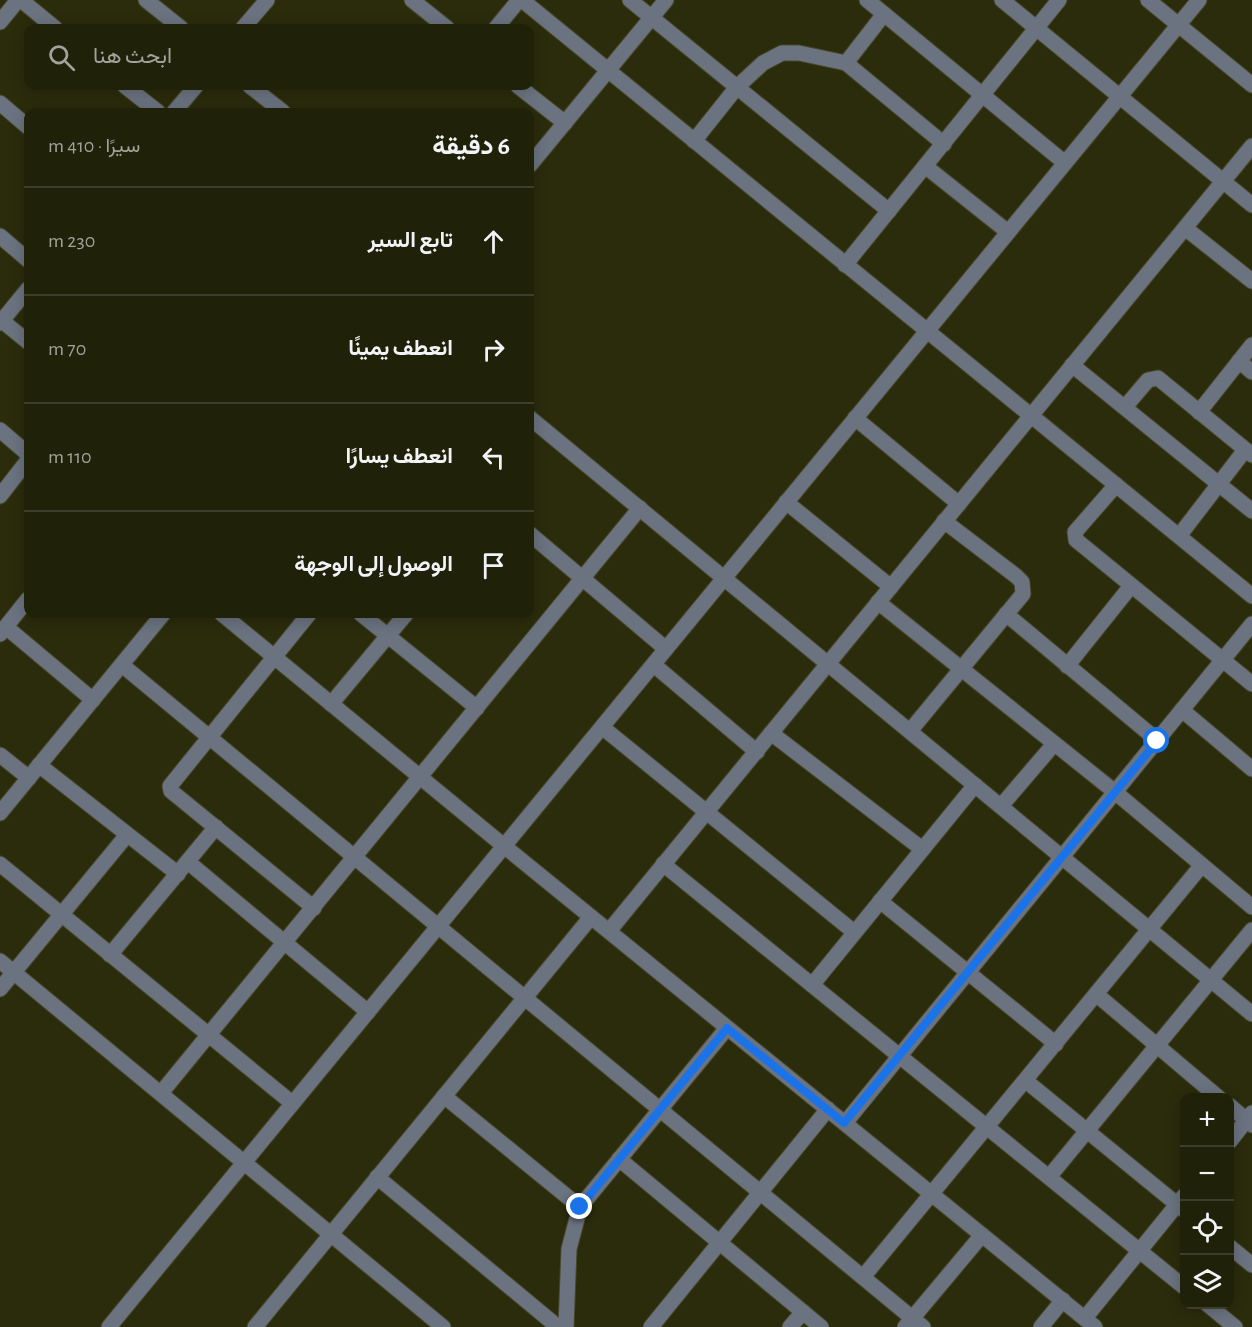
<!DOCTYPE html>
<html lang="ar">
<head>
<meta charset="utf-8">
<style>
	body { margin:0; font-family:"Alegreya Sans",Vazirmatn,sans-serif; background:#2d2e17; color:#f1f3f6; direction:rtl }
	.controls { position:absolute; right:18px; bottom:18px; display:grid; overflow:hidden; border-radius:12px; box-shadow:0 3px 15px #0003 }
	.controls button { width:54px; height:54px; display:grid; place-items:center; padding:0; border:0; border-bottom:2px solid #3d3e2a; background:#202109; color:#f1f3f6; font:30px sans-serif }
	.stop { position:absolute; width:18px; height:18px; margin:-14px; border:4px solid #1a73e8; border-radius:50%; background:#fff }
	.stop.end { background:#1a73e8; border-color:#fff; box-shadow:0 2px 6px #0008 }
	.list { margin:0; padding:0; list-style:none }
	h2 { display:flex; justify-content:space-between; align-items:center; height:78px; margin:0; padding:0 24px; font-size:26px }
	h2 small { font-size:20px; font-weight:400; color:#a2a39c }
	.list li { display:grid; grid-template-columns:39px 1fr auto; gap:18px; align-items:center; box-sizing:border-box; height:108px; padding:0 24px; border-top:2px solid #3d3e2a }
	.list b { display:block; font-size:22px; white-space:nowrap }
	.list em { font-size:20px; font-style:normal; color:#a2a39c }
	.icon { flex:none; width:33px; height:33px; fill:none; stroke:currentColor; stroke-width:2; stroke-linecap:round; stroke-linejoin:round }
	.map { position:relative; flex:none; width:1252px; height:1327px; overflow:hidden; direction:ltr }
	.search { position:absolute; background:#202109; box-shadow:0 3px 15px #0003; left:24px; top:24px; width:510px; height:66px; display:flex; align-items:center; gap:15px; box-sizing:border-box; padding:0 21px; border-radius:12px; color:#a2a39c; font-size:22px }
	.panel { position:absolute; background:#202109; box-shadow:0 3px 15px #0003; left:24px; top:108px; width:510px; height:510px; border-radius:12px; direction:rtl }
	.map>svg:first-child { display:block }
</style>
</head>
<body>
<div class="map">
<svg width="1252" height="1327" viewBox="0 0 1252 1327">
	<rect width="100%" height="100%" fill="#2b2c0c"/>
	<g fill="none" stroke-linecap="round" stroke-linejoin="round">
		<!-- minor casing -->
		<g stroke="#47482a" stroke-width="17">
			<g id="minor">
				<polyline points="21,0 55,28"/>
				<polyline points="146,0 181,28"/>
				<polyline points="412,0 447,28"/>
				<polyline points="522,0 1252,596"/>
				<polyline points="630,0 889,211"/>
				<polyline points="867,0 1065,163"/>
				<polyline points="1002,0 1252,205"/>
				<polyline points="1148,0 1252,85"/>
				<polyline points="0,22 18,0"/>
				<polyline points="243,28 267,0"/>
				<polyline points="496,28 519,0"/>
				<polyline points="846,63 884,14"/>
				<polyline points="125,86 158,112"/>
				<polyline points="250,86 283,112"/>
				<polyline points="518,86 565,123"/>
				<polyline points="0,103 28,127"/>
				<polyline points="174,112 196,86"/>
				<polyline points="694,141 737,87 763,63 782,53 799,53 846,63 944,144"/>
				<polyline points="530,165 666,0"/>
				<polyline points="925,166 1008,232"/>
				<polyline points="1185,228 1252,281"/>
				<polyline points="0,236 28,260"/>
				<polyline points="845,265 1059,0"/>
				<polyline points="0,319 28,342"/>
				<polyline points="0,323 28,289"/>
				<polyline points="1239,361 1252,372"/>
				<polyline points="1072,365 1252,511"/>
				<polyline points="1125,407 1148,380 1158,378 1252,455"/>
				<polyline points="1199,412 1252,345"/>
				<polyline points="530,418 1252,1014"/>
				<polyline points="855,418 959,504"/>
				<polyline points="0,430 28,454"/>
				<polyline points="1116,485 1075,532 1076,540 1252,684"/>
				<polyline points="0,496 28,460"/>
				<polyline points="786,502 891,587"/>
				<polyline points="530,534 666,649"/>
				<polyline points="1179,536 1245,450"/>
				<polyline points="878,602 1115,792 1252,907"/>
				<polyline points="222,614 504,846 1095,1327"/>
				<polyline points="309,614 170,786 171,791 314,908"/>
				<polyline points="361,614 477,708"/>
				<polyline points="1006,614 1157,740"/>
				<polyline points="6,627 93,700"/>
				<polyline points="0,634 28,599"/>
				<polyline points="122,665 923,1327"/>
				<polyline points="654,665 757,752"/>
				<polyline points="1067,666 1131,586"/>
				<polyline points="331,704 406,614"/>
				<polyline points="1182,710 1252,769"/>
				<polyline points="602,727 854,932"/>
				<polyline points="910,731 1023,594 1022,582 1016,576 944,521"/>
				<polyline points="771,733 922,849"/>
				<polyline points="0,755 29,778"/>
				<polyline points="39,765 178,874"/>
				<polyline points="1001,806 1054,744"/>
				<polyline points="0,813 163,614"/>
				<polyline points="188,862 368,1012"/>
				<polyline points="0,864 292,1103"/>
				<polyline points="663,864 1184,1287"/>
				<polyline points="880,901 1056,1044"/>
				<polyline points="609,931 1252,146"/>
				<polyline points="110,955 216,827"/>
				<polyline points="0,961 443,1327"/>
				<polyline points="812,985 975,785"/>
				<polyline points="0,989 127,835"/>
				<polyline points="1096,994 1219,1098"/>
				<polyline points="1026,1081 1184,1210"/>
				<polyline points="161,1093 640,508"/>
				<polyline points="444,1096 580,1207"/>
				<polyline points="1230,1106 1252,1125"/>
				<polyline points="845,1123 1252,624"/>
				<polyline points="1230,1141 1252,1113"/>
				<polyline points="619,1159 821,1327"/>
				<polyline points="377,1177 558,1327"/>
				<polyline points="1049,1177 1252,930"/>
				<polyline points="1230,1247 1252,1265"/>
				<polyline points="863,1277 1202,865"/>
				<polyline points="1207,1304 1235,1327"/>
				<polyline points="1085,1318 1184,1196"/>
				<polyline points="109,1327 1199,0"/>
				<polyline points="255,1327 591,917"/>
				<polyline points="566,1327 569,1249 580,1207 727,1028"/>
				<polyline points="651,1327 828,1109"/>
				<polyline points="790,1327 803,1312"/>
				<polyline points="905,1327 982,1235"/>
				<polyline points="1041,1327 1063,1300"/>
			</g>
		</g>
		<!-- minor -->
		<use href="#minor" stroke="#6b7380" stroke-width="15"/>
	</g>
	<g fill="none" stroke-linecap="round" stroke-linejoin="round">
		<!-- route -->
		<polyline stroke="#1a73e8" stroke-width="8" points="580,1207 727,1028 844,1123 1157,741"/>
	</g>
</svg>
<div class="controls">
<button>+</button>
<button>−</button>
<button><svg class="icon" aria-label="locate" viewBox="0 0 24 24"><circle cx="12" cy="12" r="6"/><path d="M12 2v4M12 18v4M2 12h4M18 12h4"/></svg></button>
<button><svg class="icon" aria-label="layers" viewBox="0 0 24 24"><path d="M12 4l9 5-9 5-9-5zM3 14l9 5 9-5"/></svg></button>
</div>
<div class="stop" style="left:1157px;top:741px"></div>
<div class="stop end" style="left:580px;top:1207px"></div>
<div class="search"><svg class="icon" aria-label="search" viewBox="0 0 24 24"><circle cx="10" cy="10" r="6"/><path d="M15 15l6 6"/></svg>ابحث هنا</div>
<section class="panel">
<h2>6 دقيقة<small>سيرًا · 410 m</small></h2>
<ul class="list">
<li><svg class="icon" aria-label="ahead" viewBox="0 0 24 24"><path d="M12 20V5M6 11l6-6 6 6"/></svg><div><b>تابع السير</b></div><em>230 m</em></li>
<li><svg class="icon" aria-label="right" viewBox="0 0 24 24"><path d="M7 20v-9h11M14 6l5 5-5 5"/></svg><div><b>انعطف يمينًا</b></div><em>70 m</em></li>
<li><svg class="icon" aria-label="left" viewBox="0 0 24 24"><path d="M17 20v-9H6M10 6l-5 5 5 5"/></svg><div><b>انعطف يسارًا</b></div><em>110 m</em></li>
<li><svg class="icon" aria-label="arrive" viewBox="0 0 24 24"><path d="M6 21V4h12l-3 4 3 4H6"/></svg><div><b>الوصول إلى الوجهة</b></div></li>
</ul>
</section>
</div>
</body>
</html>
